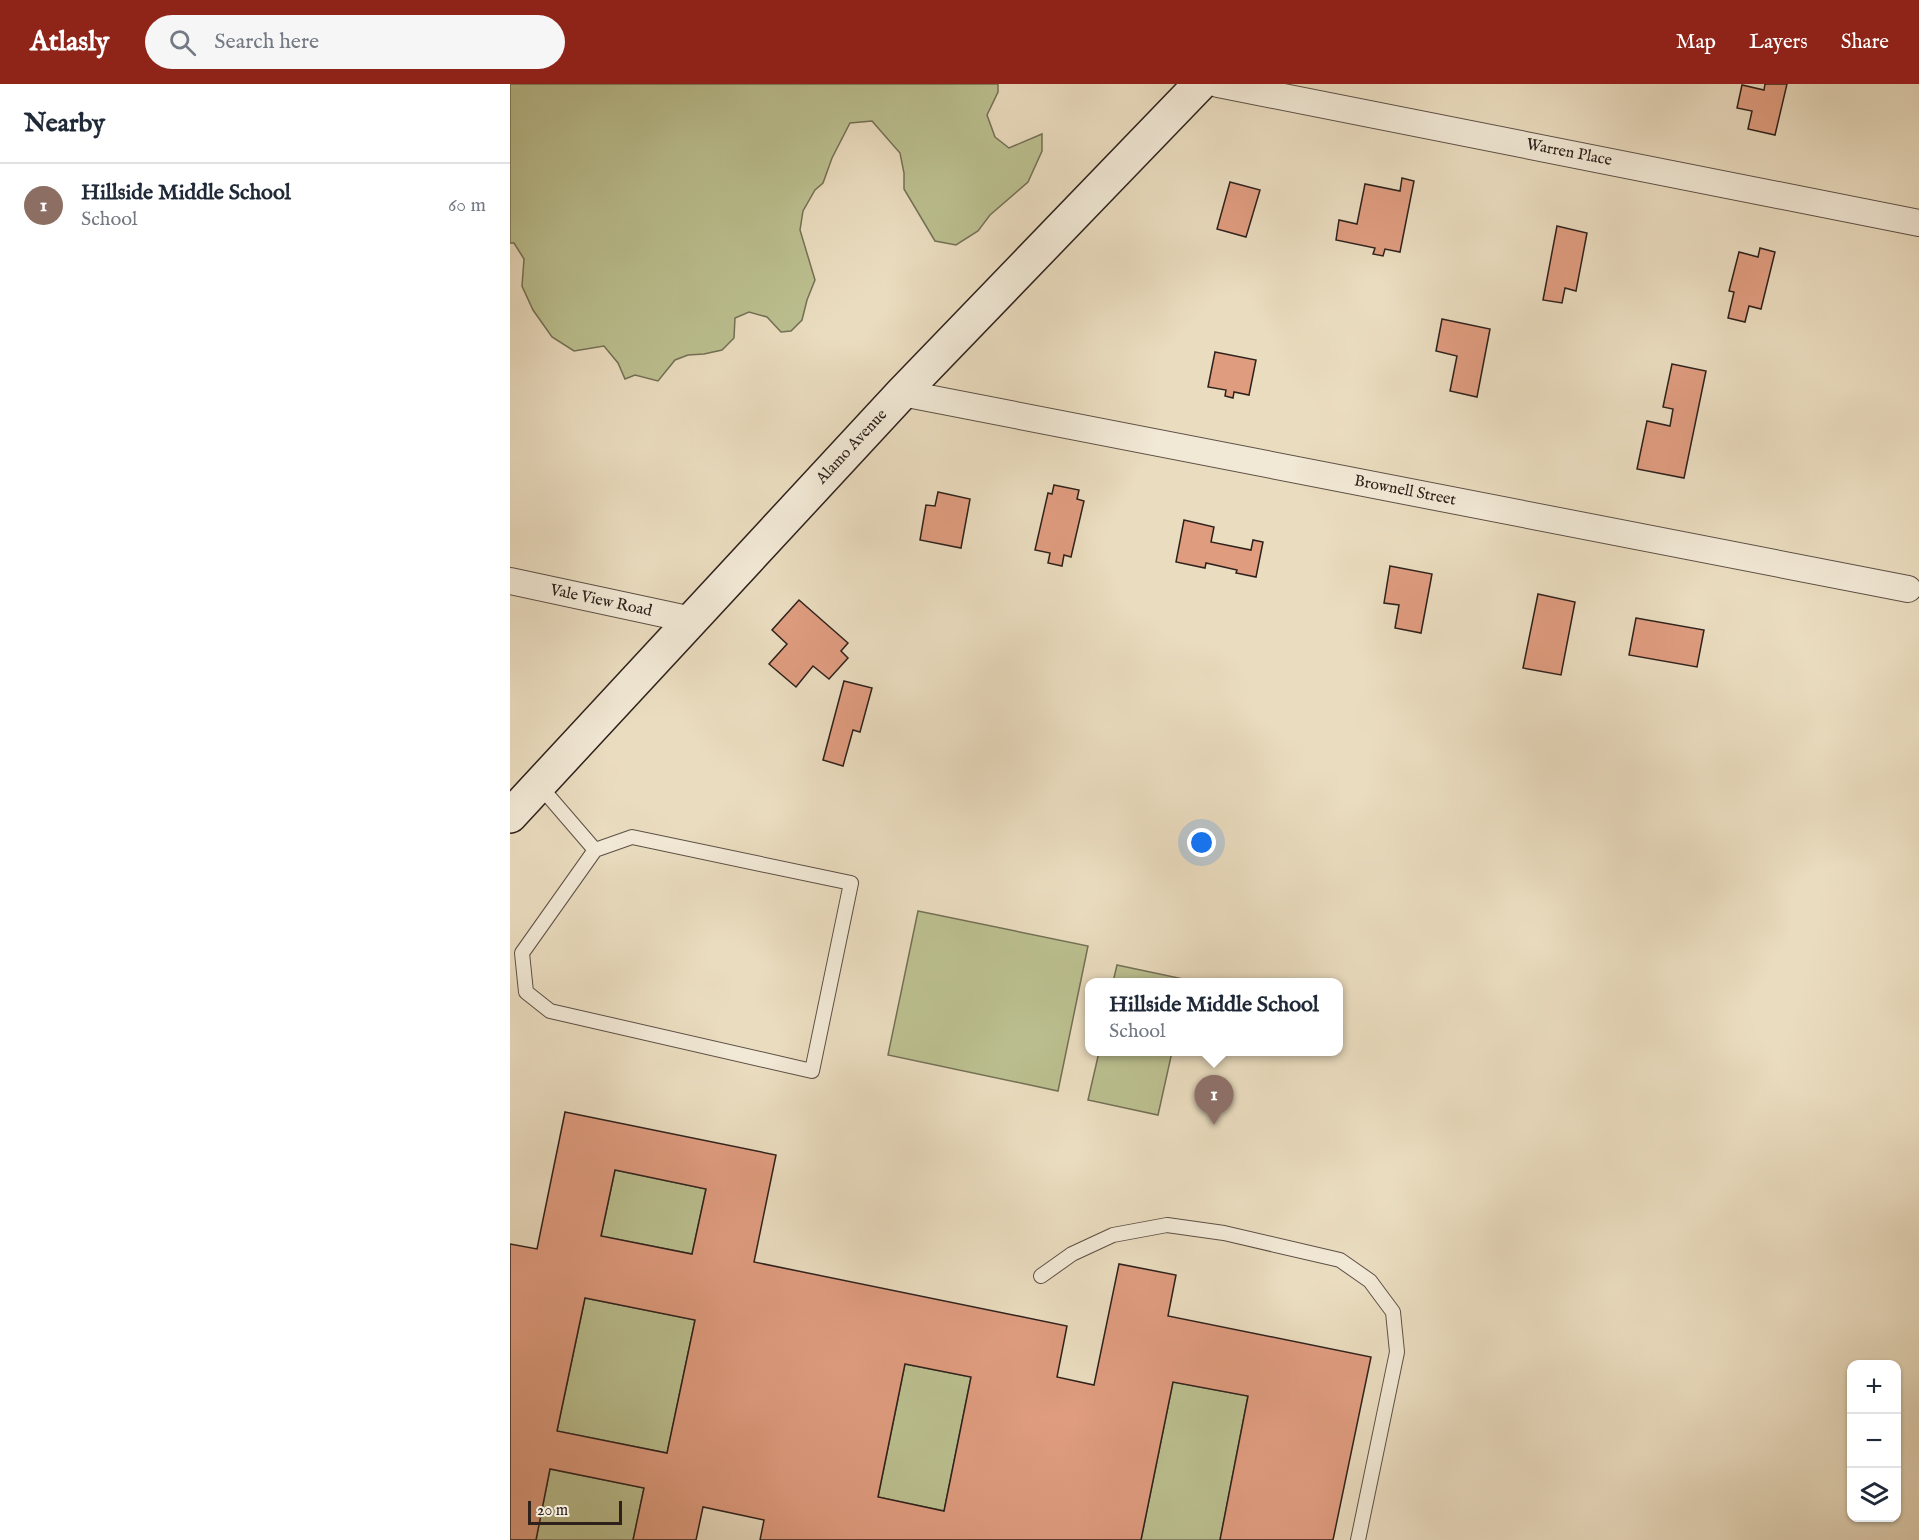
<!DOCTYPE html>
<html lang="en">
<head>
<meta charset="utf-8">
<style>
	body { margin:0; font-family:"IM FELL English",serif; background:#f6f6f7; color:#1f2937 }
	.controls { position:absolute; right:18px; bottom:18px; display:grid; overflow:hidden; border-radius:12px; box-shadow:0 2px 4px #0004 }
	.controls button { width:54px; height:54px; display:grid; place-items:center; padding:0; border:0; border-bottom:2px solid #e0e1e3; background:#fff; color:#1f2937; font:30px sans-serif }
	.scale { position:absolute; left:18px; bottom:15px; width:94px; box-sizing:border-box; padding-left:6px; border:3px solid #2e211c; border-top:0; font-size:16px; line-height:21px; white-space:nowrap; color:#2e211c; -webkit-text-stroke:4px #f1e8d5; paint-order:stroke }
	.you { position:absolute; left:692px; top:759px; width:21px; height:21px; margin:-15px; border:4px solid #fff; border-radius:50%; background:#1a73e8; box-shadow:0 0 0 9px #1a73e833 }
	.badge { display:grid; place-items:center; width:39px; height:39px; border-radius:50%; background:#8f2418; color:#fff; font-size:20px; font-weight:700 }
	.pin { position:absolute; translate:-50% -50px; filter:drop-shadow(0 2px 3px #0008) }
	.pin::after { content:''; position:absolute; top:32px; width:21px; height:18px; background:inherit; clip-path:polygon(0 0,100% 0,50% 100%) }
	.popup { position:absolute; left:575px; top:894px; width:258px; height:78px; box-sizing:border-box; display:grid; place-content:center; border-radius:12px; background:#fff; filter:drop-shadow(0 2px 4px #0005); font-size:20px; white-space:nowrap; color:#747a83 }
	.popup b { font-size:22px; color:#1f2937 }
	.popup::after { content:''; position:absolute; left:50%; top:100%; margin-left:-12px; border:12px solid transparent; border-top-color:#fff }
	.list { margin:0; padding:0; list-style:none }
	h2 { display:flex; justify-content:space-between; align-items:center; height:78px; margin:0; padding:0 24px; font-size:26px }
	h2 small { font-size:20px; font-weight:400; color:#747a83 }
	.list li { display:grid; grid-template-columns:39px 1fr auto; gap:18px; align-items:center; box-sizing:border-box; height:84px; padding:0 24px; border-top:2px solid #e0e1e3 }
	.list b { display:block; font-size:22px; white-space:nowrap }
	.list p { margin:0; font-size:20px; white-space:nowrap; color:#747a83 }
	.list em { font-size:20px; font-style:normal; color:#747a83 }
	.icon { flex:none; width:33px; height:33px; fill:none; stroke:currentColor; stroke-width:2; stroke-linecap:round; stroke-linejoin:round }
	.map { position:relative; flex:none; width:1409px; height:1456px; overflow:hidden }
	header { display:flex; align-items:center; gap:36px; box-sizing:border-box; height:84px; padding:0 30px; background:#8f2418; color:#fff }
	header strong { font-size:28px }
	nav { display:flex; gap:33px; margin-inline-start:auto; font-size:21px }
	.search { width:420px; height:54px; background:#f6f6f7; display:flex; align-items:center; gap:15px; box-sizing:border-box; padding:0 21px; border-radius:33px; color:#747a83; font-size:22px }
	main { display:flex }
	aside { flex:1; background:#fff }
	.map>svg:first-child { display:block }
</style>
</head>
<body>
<header>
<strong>Atlasly</strong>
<div class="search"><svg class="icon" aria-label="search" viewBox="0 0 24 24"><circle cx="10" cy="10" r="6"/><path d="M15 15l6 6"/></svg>Search here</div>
<nav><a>Map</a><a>Layers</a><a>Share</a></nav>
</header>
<main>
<aside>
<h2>Nearby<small></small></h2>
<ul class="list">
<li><span class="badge" style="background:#8d6e63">1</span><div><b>Hillside Middle School</b><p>School</p></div><em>60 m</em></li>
</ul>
</aside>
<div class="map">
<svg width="1409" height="1456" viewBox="0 0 1409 1456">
	<rect width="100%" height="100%" fill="#eadcbf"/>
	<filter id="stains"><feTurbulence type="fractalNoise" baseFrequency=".00333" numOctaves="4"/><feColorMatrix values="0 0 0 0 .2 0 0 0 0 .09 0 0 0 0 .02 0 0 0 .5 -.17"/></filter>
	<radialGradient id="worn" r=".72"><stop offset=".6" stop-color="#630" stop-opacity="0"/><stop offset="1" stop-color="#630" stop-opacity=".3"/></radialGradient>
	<!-- green -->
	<g fill="#bbbf8f" stroke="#747056" stroke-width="1.5">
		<polygon points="0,0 488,0 488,8 477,31 485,53 499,64 532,50 532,67 518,98 480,131 468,147 446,161 425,157 394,105 394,89 390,69 362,37 340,39 322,74 313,99 305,106 293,127 290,146 305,196 297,216 292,236 281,247 271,248 257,233 239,228 225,234 224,254 212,266 194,270 178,271 165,276 148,297 125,291 115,295 108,279 94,262 64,267 42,253 23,226 12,202 14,175 4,159 0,159"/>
		<polygon points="408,827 578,862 548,1007 378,971"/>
		<polygon points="607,881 678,896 677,898 603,898"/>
		<polygon points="589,968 662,968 648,1031 578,1016"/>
		<polygon points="105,1086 196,1105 182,1170 91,1152"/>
		<polygon points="75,1214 185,1236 157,1369 47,1347"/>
		<polygon points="395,1280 461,1293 434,1427 368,1413"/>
		<polygon points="663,1298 738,1312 710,1456 631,1456"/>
		<polygon points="40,1385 134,1404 123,1456 26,1456"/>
	</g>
	<!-- building -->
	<g fill="#df9c7f" stroke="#2e211c" stroke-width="1.5" fill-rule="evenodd">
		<polygon points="1255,0 1277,0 1265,51 1238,45 1242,27 1227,24 1232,1 1254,6"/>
		<polygon points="892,94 904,97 890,168 875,165 873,172 863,170 865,164 826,156 829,136 847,140 855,100 890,107"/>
		<polygon points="720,98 750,106 736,153 707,145"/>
		<polygon points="1047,142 1077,149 1066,207 1055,204 1052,219 1033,216"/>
		<polygon points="1250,164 1265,168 1251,225 1239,222 1235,238 1218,234 1224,208 1219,207 1229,168 1248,173"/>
		<polygon points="932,235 980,245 967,313 940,307 947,272 926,267"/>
		<polygon points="705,268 746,276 739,311 724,308 723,314 715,312 716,306 698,303"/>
		<polygon points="1162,280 1196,287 1174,394 1127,385 1137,337 1160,342 1163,325 1153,323"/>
		<polygon points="544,401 569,406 567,415 574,417 561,473 554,471 552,482 538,479 540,469 525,466 538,409 542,410"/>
		<polygon points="428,408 460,415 451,464 410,456 416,421 425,422"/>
		<polygon points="674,436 704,443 701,458 741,466 743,456 753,458 746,493 726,489 727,486 696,479 695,484 666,478"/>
		<polygon points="880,482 922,490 911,549 885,544 889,521 874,519"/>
		<polygon points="1028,510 1065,518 1051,591 1013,584"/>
		<polygon points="289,516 338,559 331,567 338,574 319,595 303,582 286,603 259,580 277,560 262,546"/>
		<polygon points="1126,534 1194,546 1187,583 1119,571"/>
		<polygon points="334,597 362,604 350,648 343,646 333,682 313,676"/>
		<path d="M55,1028L266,1071L244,1178L557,1242L547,1293L584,1301L609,1180L666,1191L658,1232L861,1273L823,1456H710L738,1312L663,1298L631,1456H250L254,1436L193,1423L186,1456H123L134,1404L40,1385L26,1456H0V1160L27,1165ZM105,1086L196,1105L182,1170L91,1152ZM75,1214L185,1236L157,1369L47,1347ZM395,1280L461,1293L434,1427L368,1413Z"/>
	</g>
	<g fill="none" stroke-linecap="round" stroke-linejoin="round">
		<!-- lane casing -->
		<g stroke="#5d5045" stroke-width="16">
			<g id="lane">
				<polyline points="29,701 85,766 122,753 341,799 302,987 40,927 16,908 12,869 85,766"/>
				<polyline points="531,1192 562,1170 603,1151 657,1141 714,1149 830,1176 860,1197 883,1228 887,1268 848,1456"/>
			</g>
		</g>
		<!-- street casing -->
		<g stroke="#5d5045" stroke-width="28">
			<g id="street">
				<polyline points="708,0 1409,139"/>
				<polyline points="392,309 1398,505"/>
				<polyline points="0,497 182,536"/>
			</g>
		</g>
		<!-- secondary casing -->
		<g stroke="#2e211c" stroke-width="36">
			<polyline id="secondary" points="0,732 392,309 690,0"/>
		</g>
		<!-- lane -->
		<use href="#lane" stroke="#f1e8d5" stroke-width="14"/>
		<!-- street -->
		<use href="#street" stroke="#f1e8d5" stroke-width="26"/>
		<!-- secondary -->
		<use href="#secondary" stroke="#f1e8d5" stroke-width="33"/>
	</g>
	<g text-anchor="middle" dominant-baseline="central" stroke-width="4.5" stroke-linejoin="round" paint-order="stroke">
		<!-- street labels -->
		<g font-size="16" fill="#2e211c" stroke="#f1e8d5">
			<text transform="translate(1059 69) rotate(11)">Warren Place</text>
			<text transform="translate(342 363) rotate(-47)">Alamo Avenue</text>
			<text transform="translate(895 407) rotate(11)">Brownell Street</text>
			<text transform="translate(91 517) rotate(12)">Vale View Road</text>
		</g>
	</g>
	<rect width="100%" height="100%" filter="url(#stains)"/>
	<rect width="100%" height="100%" fill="url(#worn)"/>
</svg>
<div class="controls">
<button>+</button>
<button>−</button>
<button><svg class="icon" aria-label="layers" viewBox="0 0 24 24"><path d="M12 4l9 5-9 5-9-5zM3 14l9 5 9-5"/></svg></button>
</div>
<div class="scale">20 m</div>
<div class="you"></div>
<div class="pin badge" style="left:704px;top:1041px;background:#8d6e63">1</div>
<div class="popup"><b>Hillside Middle School</b>School</div>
</div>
</main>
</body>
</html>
